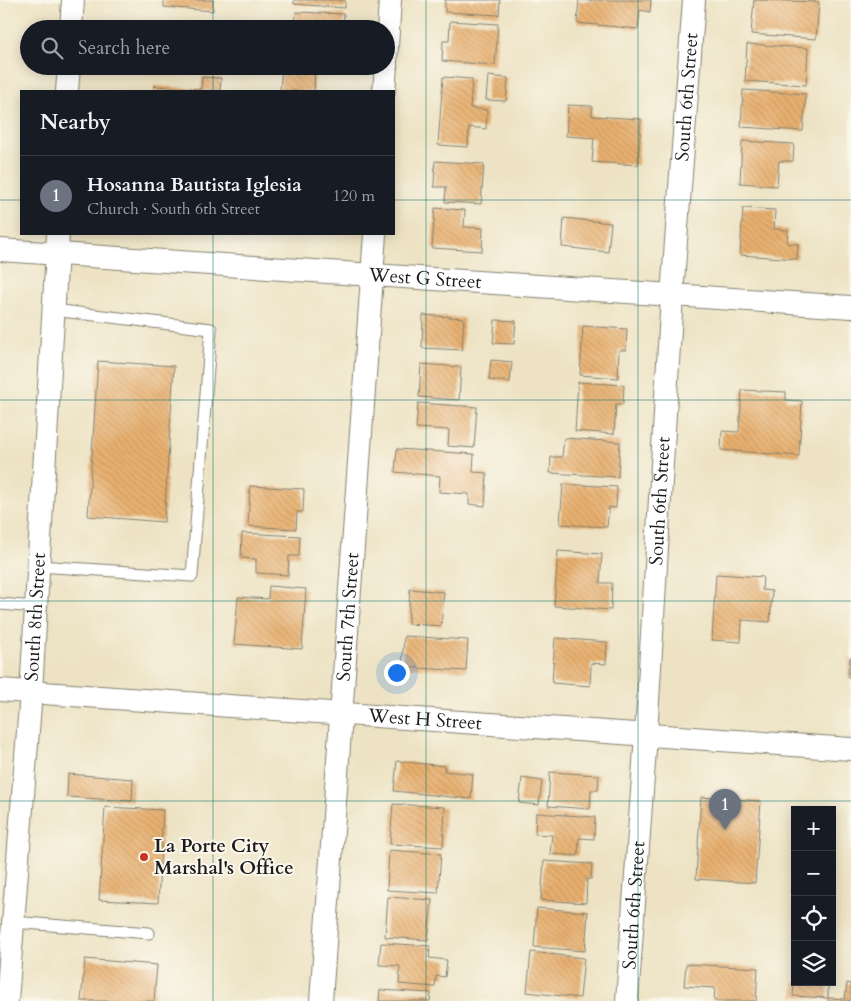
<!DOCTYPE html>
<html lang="en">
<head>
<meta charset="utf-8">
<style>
	body { margin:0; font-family:Cardo,serif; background:#20242c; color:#f1f3f6 }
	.controls { position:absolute; right:15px; bottom:15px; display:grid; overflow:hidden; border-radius:0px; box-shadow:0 2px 12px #0003 }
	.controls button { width:45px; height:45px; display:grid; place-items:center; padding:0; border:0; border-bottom:1px solid #363941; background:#171b24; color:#f1f3f6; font:25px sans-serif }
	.you { position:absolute; left:396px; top:672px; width:18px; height:18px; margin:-12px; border:4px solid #fff; border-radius:50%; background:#1a73e8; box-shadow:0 0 0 8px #1a73e833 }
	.badge { display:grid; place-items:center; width:32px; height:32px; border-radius:50%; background:#c8321e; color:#fff; font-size:16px; font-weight:700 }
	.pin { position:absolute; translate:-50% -41px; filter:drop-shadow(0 1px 2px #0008) }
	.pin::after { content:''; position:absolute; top:26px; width:18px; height:15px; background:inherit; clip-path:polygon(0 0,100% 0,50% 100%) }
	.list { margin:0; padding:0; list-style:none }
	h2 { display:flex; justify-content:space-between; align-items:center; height:65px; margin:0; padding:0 20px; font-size:21px }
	h2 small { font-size:16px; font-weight:400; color:#9ea1a6 }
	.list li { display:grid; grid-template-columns:32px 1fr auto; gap:15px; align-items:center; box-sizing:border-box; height:80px; padding:0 20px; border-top:1px solid #363941 }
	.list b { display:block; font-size:19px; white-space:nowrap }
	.list p { margin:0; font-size:16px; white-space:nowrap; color:#9ea1a6 }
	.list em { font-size:16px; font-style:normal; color:#9ea1a6 }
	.icon { flex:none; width:28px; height:28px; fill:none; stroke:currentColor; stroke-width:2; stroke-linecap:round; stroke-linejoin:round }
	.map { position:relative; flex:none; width:851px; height:1001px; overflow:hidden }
	.search { position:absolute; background:#171b24; box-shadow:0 2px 12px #0003; left:20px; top:20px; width:375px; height:55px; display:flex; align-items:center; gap:12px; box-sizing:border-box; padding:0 18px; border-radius:28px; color:#9ea1a6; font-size:19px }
	.panel { position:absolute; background:#171b24; box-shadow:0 2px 12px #0003; left:20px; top:90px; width:375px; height:145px; border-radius:0px }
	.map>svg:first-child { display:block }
</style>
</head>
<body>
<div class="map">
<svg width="851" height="1001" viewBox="0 0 851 1001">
	<defs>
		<pattern id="building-back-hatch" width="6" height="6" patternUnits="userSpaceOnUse" patternTransform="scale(1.25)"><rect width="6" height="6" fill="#e8b06f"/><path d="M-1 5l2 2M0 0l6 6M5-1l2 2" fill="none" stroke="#c69760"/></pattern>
	</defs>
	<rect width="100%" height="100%" fill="#fbf7ec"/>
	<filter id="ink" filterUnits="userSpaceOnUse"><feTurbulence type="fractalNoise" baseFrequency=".02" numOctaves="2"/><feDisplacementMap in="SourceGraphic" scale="10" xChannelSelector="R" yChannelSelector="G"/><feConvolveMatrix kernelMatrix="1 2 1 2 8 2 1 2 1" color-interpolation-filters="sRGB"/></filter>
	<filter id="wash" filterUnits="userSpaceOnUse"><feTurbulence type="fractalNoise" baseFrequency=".0096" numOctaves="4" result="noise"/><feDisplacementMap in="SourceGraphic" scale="20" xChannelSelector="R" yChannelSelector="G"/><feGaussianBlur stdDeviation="1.12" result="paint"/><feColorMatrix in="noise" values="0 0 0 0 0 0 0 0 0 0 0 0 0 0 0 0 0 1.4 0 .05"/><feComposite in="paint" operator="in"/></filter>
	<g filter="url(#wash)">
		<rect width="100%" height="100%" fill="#ede3c4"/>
		<g id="blocks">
			<!-- building -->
			<g fill="url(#building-back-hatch)">
				<polygon points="164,0 213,0 213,11 164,7"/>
				<polygon points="294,0 345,0 345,8 294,4"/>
				<polygon points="445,0 500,0 499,15 445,12"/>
				<polygon points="579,0 591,1 592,0 651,0 650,12 640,10 638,29 577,23"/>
				<polygon points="754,0 819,2 816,39 751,34"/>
				<polygon points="296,12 344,14 343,29 275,29 276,21 295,22"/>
				<polygon points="450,21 498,24 495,65 442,61 443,41 449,41"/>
				<polygon points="747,44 808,48 806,85 745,81"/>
				<polygon points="282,66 315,68 314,91 280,91"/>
				<polygon points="488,76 508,78 506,101 486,100"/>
				<polygon points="202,77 221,78 220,91 154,91 154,86 201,89"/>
				<polygon points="443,77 472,79 470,108 487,110 486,129 469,127 468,147 438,145"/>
				<polygon points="743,90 806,94 803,131 741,127"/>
				<polygon points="568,105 592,106 592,116 641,119 638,165 592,162 594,138 566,136"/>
				<polygon points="742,141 794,144 793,161 779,161 777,186 740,183"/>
				<polygon points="435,161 484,164 481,204 445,202 446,187 434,187"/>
				<polygon points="435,208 465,210 464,227 483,228 482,251 432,248"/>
				<polygon points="743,208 775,210 774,229 788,230 787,243 798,244 797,259 740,255"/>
				<polygon points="564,218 611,223 608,252 562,247"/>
				<polygon points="423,315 464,318 462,350 422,348"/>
				<polygon points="495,320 516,321 514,344 493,343"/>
				<polygon points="583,326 627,329 626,350 619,350 618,378 580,375"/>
				<polygon points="491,360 512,362 510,382 489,380"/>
				<polygon points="98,361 174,366 164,522 88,516"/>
				<polygon points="421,364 461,367 459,400 419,397"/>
				<polygon points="578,382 624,385 623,404 616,404 614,434 575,431"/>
				<polygon points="742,390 786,392 786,400 802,401 799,456 721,450 722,431 739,432"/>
				<polygon points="418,403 477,407 474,448 448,446 449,430 416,428"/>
				<polygon points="564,438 620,442 618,477 550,473 551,457 562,457"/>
				<polygon points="397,449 474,454 473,472 487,473 485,506 469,504 469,494 439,492 440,476 395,472"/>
				<polygon points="563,484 617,487 616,508 609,507 607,527 560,524"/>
				<polygon points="250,486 304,489 303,512 297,512 296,529 248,526"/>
				<polygon points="242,533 300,536 299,556 289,556 288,575 256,573 256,559 241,558"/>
				<polygon points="558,551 602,554 600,583 612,583 611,610 554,606"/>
				<polygon points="716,574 763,577 762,590 772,591 770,622 742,620 741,642 712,640"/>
				<polygon points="269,586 306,589 302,649 234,644 238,597 268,599"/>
				<polygon points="410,589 444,592 441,626 408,624"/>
				<polygon points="404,636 468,640 466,671 402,667"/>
				<polygon points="555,638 607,642 606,664 591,663 590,686 552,683"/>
				<polygon points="850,657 851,657 851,677 848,677"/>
				<polygon points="397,761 445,766 444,771 473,774 471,799 394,791"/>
				<polygon points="550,772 599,775 598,790 591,790 590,809 548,806"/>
				<polygon points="68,774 133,779 132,801 67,797"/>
				<polygon points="522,778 542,781 539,805 519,803"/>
				<polygon points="701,797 761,801 755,883 696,879"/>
				<polygon points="393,804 445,807 443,847 390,844"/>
				<polygon points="105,807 163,810 158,903 99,900"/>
				<polygon points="536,813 595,817 594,839 579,838 578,856 550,854 552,835 535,834"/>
				<polygon points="389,850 441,854 438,893 387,890"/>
				<polygon points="544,861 592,864 591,879 587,879 586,903 541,900"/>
				<polygon points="388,897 432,900 428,940 385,937"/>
				<polygon points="537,908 588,912 585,951 534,947"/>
				<polygon points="381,943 430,946 429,958 447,960 445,977 436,976 435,987 399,984 400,966 379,965"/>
				<polygon points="531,952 584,958 580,998 527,992"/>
				<polygon points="85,959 157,965 154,1001 81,1001"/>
				<polygon points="686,964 758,968 756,1001 714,1001 715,988 684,986"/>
				<polygon points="794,982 828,982 828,998 793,996"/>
				<polygon points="847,983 851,984 851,1001 828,1001 829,998 845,999"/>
				<polygon points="380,990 431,993 430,1001 379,1001"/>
			</g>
		</g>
	</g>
	<g filter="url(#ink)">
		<use href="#blocks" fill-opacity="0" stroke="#848070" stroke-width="1"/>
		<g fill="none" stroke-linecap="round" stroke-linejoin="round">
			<!-- lane casing -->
			<g stroke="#848070" stroke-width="13">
				<g id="lane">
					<polyline points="38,566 192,576 211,329 53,310"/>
					<polyline points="0,604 36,607"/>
					<polyline points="13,922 149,933"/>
				</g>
			</g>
			<!-- street casing -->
			<g stroke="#848070" stroke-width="24">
				<g id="street">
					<polyline points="71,29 73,0"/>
					<polyline points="386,62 390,0"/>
					<polyline points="67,91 69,66"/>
					<polyline points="384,91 386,66"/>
					<path id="s1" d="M0,250L851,307"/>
					<path id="s2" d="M0,690L851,749"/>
					<path id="s3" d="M7,1001L31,692L58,234"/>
					<path id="s4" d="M321,1001L375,234"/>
					<path id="s5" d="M627,1001L646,735L672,295L694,0"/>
				</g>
			</g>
			<!-- lane -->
			<use href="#lane" stroke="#fff" stroke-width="11"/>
			<!-- street -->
			<use href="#street" stroke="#fff" stroke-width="22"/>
		</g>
	</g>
	<!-- grid -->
	<path fill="none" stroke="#0f766e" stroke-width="1" stroke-opacity="0.55" d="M213,0V29M426,0V1001M638,0V1001M213,66V91M0,200H21M394,200H851M213,234V1001M0,400H851M0,601H851M0,801H851"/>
	<!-- markers -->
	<circle fill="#c8321e" stroke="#fbf7ec" stroke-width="2" cx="144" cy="857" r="5"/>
	<g text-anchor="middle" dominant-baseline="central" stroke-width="4" stroke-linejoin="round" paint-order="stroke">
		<!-- street labels -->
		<g font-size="19" fill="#1c1c1c" stroke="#fbf7ec">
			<text stroke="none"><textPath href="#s5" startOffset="906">South 6th Street</textPath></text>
			<text stroke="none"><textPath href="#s1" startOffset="426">West G Street</textPath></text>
			<text stroke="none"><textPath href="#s5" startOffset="501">South 6th Street</textPath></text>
			<text stroke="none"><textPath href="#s4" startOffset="385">South 7th Street</textPath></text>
			<text stroke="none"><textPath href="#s3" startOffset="385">South 8th Street</textPath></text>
			<text stroke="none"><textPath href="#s2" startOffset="426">West H Street</textPath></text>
			<text stroke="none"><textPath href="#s5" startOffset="96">South 6th Street</textPath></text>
		</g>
		<!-- poi labels -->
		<g font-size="19" font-weight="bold" fill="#1c1c1c" stroke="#fbf7ec" text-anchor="start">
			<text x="154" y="846">La Porte City<tspan x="154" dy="22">Marshal's Office</tspan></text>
		</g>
	</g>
</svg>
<div class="controls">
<button>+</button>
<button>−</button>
<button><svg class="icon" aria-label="locate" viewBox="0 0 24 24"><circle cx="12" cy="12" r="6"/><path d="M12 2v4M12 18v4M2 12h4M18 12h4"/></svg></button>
<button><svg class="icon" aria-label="layers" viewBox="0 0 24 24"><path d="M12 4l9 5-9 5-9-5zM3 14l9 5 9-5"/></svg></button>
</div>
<div class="you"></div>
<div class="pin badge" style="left:725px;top:830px;background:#6b7280">1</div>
<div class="search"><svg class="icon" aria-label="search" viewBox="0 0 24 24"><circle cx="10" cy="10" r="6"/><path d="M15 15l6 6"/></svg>Search here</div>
<section class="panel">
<h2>Nearby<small></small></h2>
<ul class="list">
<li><span class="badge" style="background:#6b7280">1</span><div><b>Hosanna Bautista Iglesia</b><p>Church · South 6th Street</p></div><em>120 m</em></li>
</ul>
</section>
</div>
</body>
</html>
